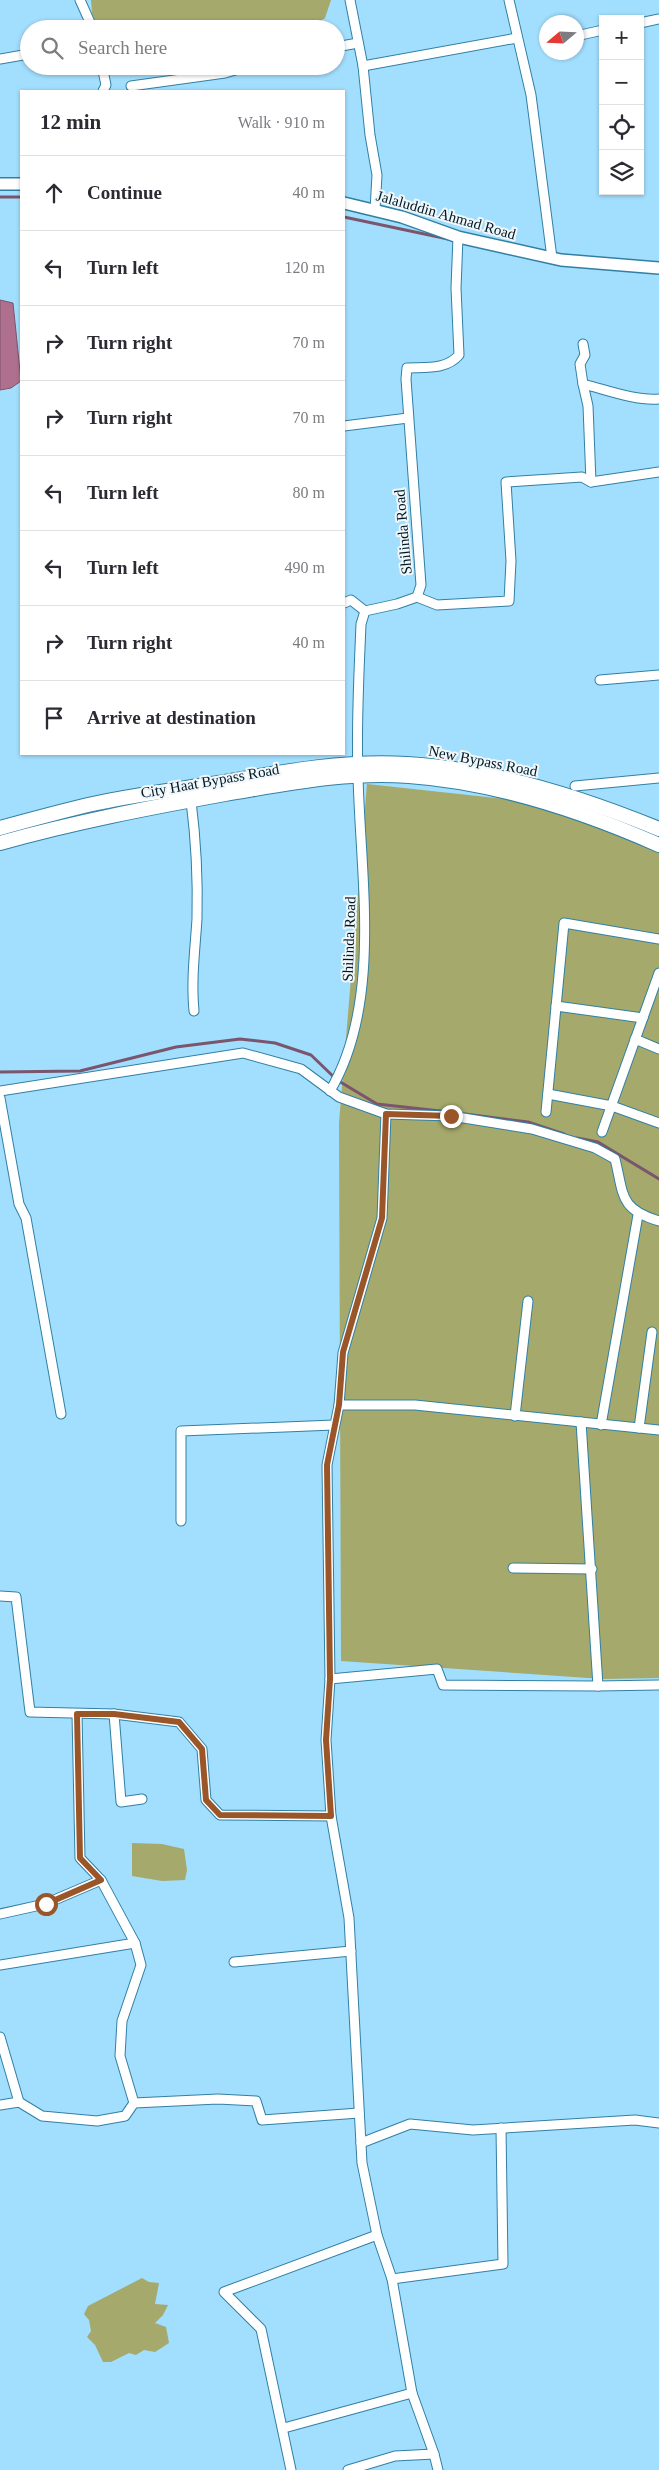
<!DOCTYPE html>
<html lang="en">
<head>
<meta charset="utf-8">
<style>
	body { margin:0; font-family:"Times New Roman",serif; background:#f7f7f7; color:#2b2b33 }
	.controls { position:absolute; right:15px; top:15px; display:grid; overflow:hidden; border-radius:0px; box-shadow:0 1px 4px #0004 }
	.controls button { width:45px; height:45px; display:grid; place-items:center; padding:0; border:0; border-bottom:1px solid #e1e1e2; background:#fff; color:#2b2b33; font:25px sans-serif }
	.compass { position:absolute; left:539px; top:15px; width:45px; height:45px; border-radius:50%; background:#fff; box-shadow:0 1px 4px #0004; rotate:251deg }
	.stop { position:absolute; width:15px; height:15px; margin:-11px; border:4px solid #9a5529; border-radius:50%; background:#fff }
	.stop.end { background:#9a5529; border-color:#fff; box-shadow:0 1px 5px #0008 }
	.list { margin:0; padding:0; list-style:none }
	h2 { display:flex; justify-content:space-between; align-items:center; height:65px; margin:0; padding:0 20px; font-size:21px }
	h2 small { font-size:16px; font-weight:400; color:#7c7c81 }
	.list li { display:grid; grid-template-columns:32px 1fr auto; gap:15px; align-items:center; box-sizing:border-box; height:75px; padding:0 20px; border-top:1px solid #e1e1e2 }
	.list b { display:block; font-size:19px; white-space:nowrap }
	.list em { font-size:16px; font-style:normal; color:#7c7c81 }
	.icon { flex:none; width:28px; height:28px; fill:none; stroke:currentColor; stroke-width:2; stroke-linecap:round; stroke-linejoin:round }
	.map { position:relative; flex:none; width:659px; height:2470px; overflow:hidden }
	.search { position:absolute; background:#fff; box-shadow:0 1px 4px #0004; left:20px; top:20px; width:325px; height:55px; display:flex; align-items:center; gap:12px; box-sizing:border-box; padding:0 18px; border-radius:28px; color:#7c7c81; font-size:19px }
	.panel { position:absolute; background:#fff; box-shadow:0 1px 4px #0004; left:20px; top:90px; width:325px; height:665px; border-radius:0px }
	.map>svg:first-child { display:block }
</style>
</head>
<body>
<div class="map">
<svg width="659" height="2470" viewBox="0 0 659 2470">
	<rect width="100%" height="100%" fill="#a2defd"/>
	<!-- green -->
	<g fill="#a5a96b">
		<polygon points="91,0 331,0 325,18 310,29 98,29 92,13"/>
		<polygon points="367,784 542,803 659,851 659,1678 603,1679 341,1661 339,1123"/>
		<polygon points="132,1843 162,1844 184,1849 187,1870 185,1880 162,1881 132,1876"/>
		<polygon points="142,2278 149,2282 159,2283 155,2304 168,2305 163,2315 155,2323 166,2327 169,2343 155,2352 144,2350 136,2355 129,2353 111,2362 103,2362 95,2345 87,2337 91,2331 89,2320 84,2314 88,2306"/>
	</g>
	<!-- water -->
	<polygon fill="#af708d" stroke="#7b556d" points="0,300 13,303 21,381 11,388 0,390"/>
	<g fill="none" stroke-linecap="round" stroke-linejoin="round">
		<!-- stream -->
		<g stroke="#7b556d" stroke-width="3">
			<polyline points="0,197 21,197"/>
			<polyline points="344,217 448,239"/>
			<polyline points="0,1072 80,1071 176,1047 240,1039 275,1043 311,1055 337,1080 377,1104 449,1112"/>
			<polyline points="465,1114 528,1122 564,1134"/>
			<polyline points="577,1138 598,1142 659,1179"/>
		</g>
		<!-- minor casing -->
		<g stroke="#3180a4" stroke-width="11">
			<g id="minor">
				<polyline points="80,0 93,29"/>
				<polyline points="350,0 363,66 370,135 377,175 375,210"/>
				<polyline points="509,0 531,95 552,258"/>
				<polyline points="640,23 659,19"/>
				<polyline points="576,36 603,30"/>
				<polyline points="336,47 358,43"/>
				<polyline points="0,59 29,54"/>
				<polyline points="102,66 106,85 103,91"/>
				<polyline points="363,66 517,38"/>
				<polyline points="131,86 225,73 249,66"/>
				<polyline points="583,384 580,364 585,355 583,344"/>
				<polyline points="344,426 408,418"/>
				<path d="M591,482L588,406L583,384C607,390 635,401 659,399"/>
				<polyline points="417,597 437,605 509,601 511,561 506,482 582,477 591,482 659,472"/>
				<polyline points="344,603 351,600 365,611"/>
				<polyline points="600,680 659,675"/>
				<polyline points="575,786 659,778"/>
				<path d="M191,801C196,840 198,880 197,919C195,950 191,980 194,1011"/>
				<polyline points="556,1006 643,1018"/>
				<polyline points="635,1039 659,1049"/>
				<path d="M0,1091L243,1053L301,1069L339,1097L386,1114L451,1116L532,1129L595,1148L615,1159C624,1195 619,1209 659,1221"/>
				<path d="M330,1091C383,1002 360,875 358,775C356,725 359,674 361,624L365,611L397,604L417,597L421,585L406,379L407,368C426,367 446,370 459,355L456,288L458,237"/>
				<polyline points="548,1094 612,1106 659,1123"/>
				<polyline points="0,1098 19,1204 26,1218 61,1414"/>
				<polyline points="546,1112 564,923 659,939"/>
				<polyline points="386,1114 382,1218 343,1353 339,1405 327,1465 330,1679 326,1740 331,1816 349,1918 362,2163 377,2235 392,2279 412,2393 434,2454 438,2470"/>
				<polyline points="602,1132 659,973"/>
				<polyline points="339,1405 415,1405 659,1430"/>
				<polyline points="515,1416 528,1301"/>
				<polyline points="581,1422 598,1686 659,1685"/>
				<polyline points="601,1425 638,1215"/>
				<polyline points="639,1428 652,1332"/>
				<polyline points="181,1521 181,1431 334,1425"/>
				<polyline points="513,1568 592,1569"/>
				<polyline points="0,1596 16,1597 30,1712 114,1714 179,1722 202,1749 206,1800 220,1815 331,1816"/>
				<polyline points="330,1679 437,1669 443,1685 598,1686"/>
				<polyline points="77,1714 80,1858 101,1880 135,1943 141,1965 122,2021 120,2056 134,2103"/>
				<polyline points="114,1714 121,1802 142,1799"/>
				<polyline points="0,1914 45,1904 101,1880"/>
				<polyline points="234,1962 351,1951"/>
				<polyline points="0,1965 135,1943"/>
				<polyline points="0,2037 19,2102"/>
				<polyline points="0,2105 19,2102 42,2116 97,2121 125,2116 134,2103 218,2099 256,2101 262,2120 359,2113"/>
				<polyline points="361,2143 410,2124 473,2130 635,2120 659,2123"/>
				<polyline points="392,2279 503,2264 501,2128"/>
				<polyline points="284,2428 412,2393"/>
				<polyline points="291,2470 261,2329 224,2292 377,2235"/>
				<polyline points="348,2470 395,2456 434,2454"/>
			</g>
		</g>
		<!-- tertiary casing -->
		<g stroke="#3180a4" stroke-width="14">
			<g id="tertiary">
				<polyline points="0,184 21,184"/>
				<polyline points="344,203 402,217 458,237 561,260 659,268"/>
			</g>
		</g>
		<!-- primary casing -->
		<g stroke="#3180a4" stroke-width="16">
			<g id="primary">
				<path d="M0,828C29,820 59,812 88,805C131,795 175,790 219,783C281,772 344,760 407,764C492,769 581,797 659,829"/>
				<path d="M0,843C75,822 148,808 225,794C286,784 347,771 409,776C494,782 582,811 659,845"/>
			</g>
		</g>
		<!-- minor -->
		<use href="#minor" stroke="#fff" stroke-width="9"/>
		<!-- tertiary -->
		<use href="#tertiary" stroke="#fff" stroke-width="11"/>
		<!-- primary -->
		<use href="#primary" stroke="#fff" stroke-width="14"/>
	</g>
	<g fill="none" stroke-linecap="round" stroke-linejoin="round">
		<!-- route -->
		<polyline stroke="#9a5529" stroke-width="6" points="46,1904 101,1880 80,1858 77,1714 114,1714 179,1722 202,1749 206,1800 220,1815 331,1816 326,1740 330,1679 327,1465 339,1405 343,1352 382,1218 386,1114 451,1116"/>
	</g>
	<g text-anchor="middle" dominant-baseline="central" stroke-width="4" stroke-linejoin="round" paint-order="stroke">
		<!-- street labels -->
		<g font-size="15" fill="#011722" stroke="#eff7fb">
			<text transform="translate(446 215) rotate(16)">Jalaluddin Ahmad Road</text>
			<text transform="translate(403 532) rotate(-95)">Shilinda Road</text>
			<text transform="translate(483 761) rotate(11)">New Bypass Road</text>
			<text transform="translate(210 781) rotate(-10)">City Haat Bypass Road</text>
			<text transform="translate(349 939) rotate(-88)">Shilinda Road</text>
		</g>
	</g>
</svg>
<div class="controls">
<button>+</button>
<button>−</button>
<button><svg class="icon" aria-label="locate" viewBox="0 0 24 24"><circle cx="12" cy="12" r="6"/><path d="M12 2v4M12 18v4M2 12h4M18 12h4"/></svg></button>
<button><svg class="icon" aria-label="layers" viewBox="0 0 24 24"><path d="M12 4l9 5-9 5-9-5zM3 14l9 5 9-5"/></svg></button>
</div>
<svg class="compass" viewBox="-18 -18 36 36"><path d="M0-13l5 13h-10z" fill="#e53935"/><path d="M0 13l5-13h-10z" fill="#7c7c81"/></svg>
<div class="stop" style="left:46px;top:1904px"></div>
<div class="stop end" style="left:451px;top:1116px"></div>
<div class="search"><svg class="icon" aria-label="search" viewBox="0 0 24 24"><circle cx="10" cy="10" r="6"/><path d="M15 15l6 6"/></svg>Search here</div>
<section class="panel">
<h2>12 min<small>Walk · 910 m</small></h2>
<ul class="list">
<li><svg class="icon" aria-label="ahead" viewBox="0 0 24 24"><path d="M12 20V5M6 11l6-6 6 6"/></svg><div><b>Continue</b></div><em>40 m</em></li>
<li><svg class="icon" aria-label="left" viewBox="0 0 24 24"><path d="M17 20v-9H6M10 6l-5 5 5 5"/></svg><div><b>Turn left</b></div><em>120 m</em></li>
<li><svg class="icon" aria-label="right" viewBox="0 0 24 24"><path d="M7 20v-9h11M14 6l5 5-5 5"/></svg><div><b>Turn right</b></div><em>70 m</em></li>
<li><svg class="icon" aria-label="right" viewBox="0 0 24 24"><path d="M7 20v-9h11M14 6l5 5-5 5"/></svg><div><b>Turn right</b></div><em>70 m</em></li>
<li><svg class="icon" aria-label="left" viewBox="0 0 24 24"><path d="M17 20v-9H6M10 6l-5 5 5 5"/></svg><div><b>Turn left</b></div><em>80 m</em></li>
<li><svg class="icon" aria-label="left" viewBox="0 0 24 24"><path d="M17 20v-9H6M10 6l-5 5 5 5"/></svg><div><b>Turn left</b></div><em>490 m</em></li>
<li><svg class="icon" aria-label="right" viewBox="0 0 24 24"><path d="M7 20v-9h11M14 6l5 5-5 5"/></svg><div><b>Turn right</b></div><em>40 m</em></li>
<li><svg class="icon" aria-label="arrive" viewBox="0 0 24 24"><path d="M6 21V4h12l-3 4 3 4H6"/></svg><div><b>Arrive at destination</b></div></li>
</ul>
</section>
</div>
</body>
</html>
